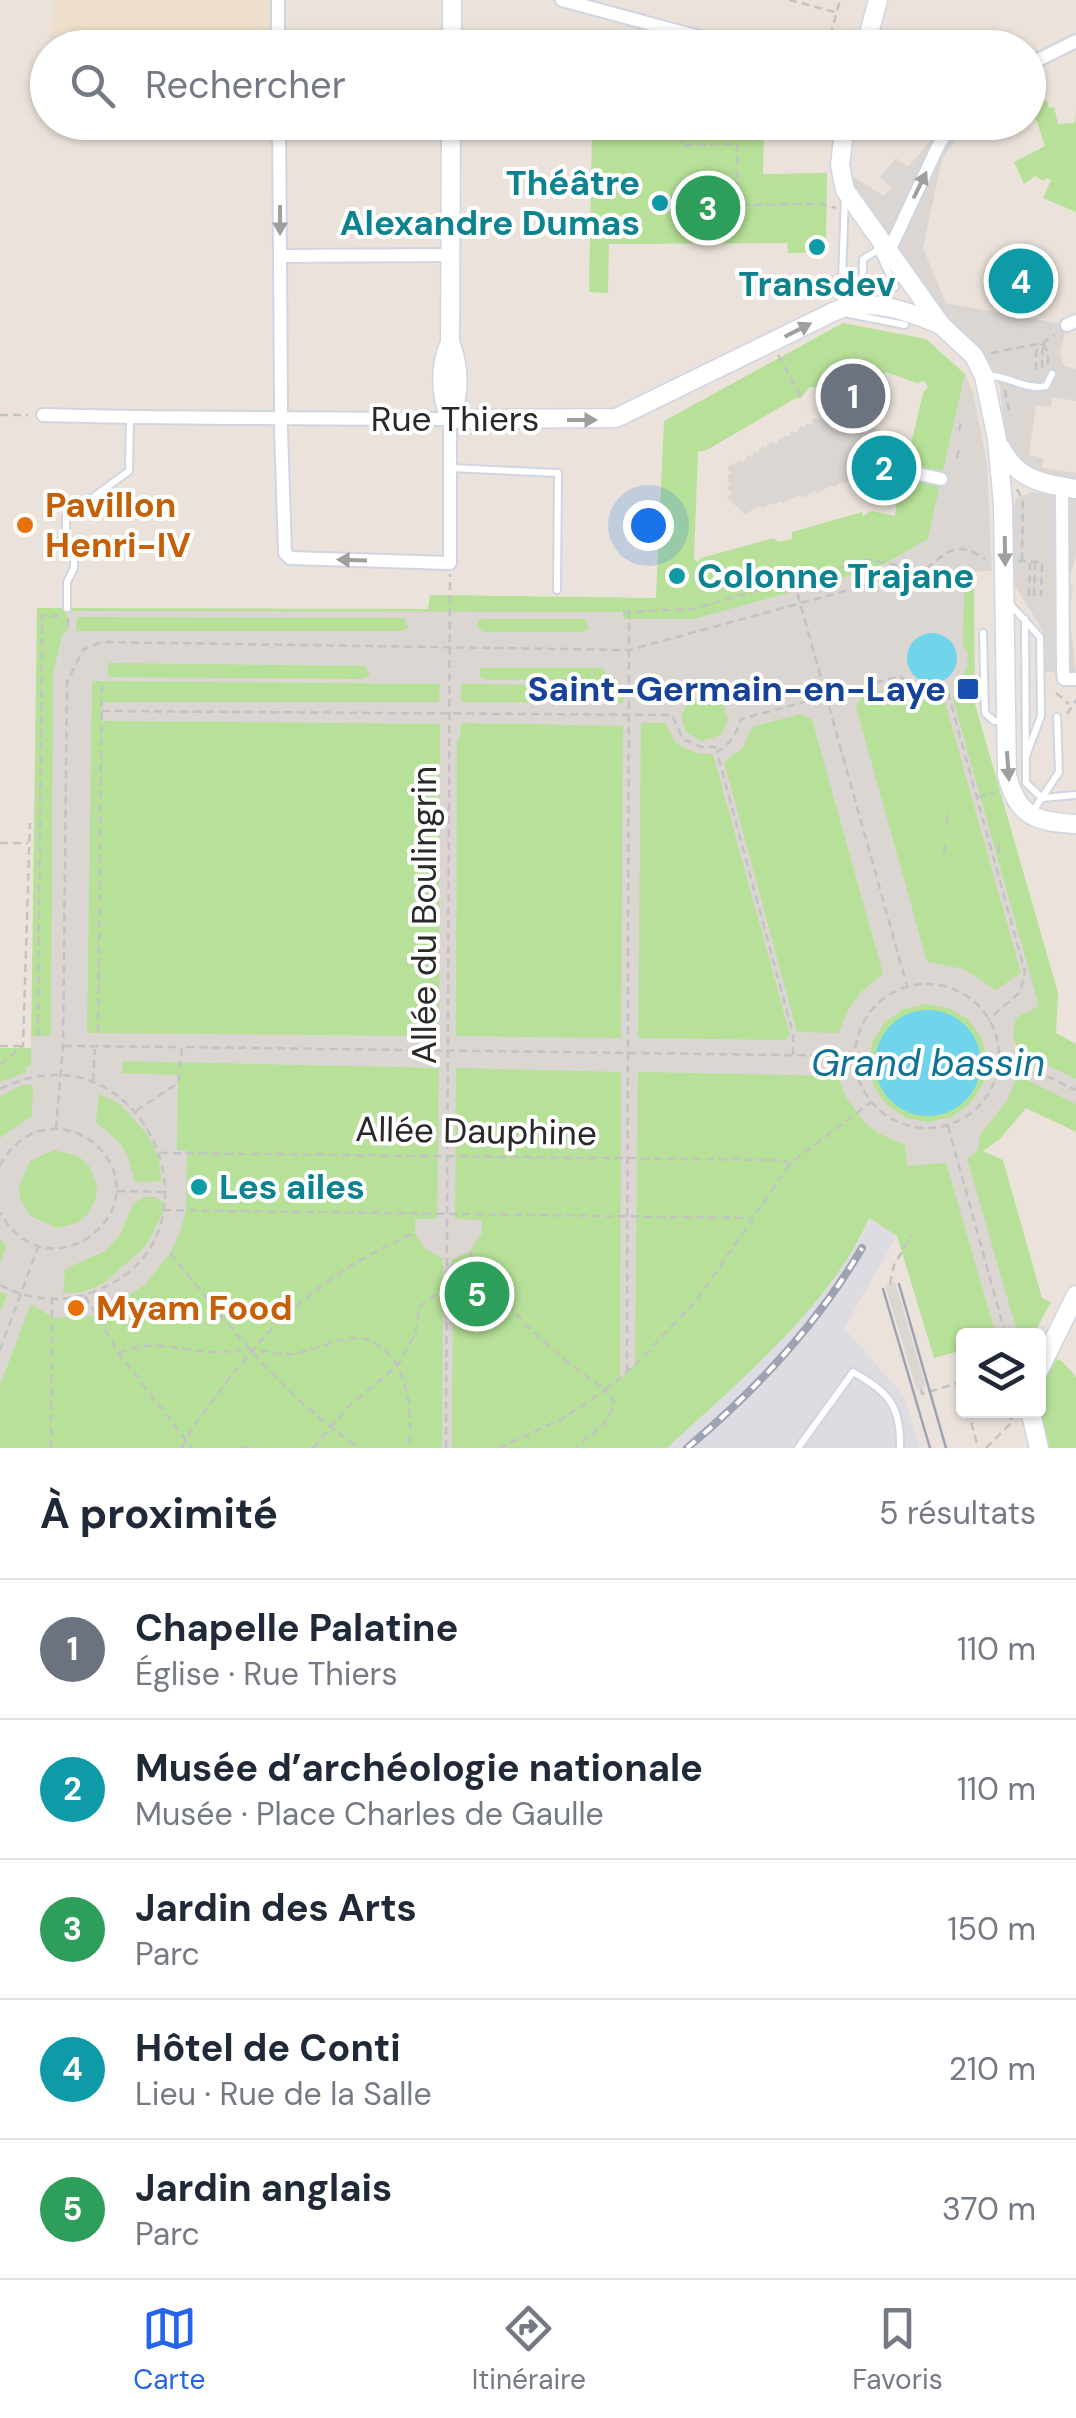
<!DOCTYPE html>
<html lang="fr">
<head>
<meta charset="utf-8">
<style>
	body { margin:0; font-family:"DM Sans",sans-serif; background:#f2f2f3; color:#1f2937 }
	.controls { position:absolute; right:30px; bottom:30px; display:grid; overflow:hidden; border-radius:10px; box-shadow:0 2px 8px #0004 }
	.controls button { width:90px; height:90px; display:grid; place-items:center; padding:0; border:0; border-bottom:2px solid #e0e1e3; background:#fff; color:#1f2937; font:50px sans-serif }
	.you { position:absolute; left:648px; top:525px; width:35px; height:35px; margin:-25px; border:8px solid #fff; border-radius:50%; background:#1a73e8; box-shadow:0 0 0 15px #1a73e833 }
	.badge { display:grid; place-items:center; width:65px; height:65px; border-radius:50%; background:#2563eb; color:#fff; font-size:32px; font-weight:700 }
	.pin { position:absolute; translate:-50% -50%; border:5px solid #fff; box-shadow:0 2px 10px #0006 }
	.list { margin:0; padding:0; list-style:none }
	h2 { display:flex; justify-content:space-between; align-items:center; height:130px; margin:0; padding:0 40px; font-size:42px }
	h2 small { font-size:32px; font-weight:400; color:#747a83 }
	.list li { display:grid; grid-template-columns:65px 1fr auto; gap:30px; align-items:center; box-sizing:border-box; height:140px; padding:0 40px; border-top:2px solid #e0e1e3 }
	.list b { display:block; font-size:38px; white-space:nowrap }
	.list p { margin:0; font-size:32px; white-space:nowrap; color:#747a83 }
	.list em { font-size:32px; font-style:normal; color:#747a83 }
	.icon { flex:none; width:55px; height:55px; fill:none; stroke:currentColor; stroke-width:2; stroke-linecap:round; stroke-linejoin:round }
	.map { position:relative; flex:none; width:1076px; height:1448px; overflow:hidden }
	.search { position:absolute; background:#fff; box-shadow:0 2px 8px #0004; left:30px; right:30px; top:30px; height:110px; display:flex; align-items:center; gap:25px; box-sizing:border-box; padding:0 35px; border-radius:55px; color:#747a83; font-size:38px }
	.sheet { height:830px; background:#fff }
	nav { display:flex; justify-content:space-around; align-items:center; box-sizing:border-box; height:140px; border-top:2px solid #e0e1e3; background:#fff; font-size:28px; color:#747a83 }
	nav a { display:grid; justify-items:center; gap:5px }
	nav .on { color:#2563eb }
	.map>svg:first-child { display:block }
</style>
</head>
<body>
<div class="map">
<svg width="1076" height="1448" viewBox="0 0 1076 1448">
	<rect width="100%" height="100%" fill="#ebe3db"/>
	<!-- industrial -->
	<polygon fill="#dddce3" points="868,1218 897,1236 844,1328 904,1396 920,1448 667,1448 780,1341 822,1291 860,1239"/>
	<!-- education -->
	<polygon fill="#eddfcb" points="53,0 272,0 272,47 93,44 93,47 49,48"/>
	<!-- green -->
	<g fill="#b7e198" fill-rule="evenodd">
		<polygon points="1047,100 1049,108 1054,107 1058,124 1075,123 1076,111 1076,212 1043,198 1051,180 1046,178 1044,181 1035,176 1024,184 1014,162 1045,146 1036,119 1029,122 1028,106"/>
		<polygon points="598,123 764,123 763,174 827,173 826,242 809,242 809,253 788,253 787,243 609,244 608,293 589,292 592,127 597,127"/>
		<path d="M843,323L926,339L965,374L928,539L958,587H974L975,704L1058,993L1056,1033L1076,1044V1132L1026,1108L1000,1139L983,1151L1003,1160L1042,1298L1051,1302L1036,1330L1019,1335L964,1336L963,1350L934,1358L897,1236L869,1218C832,1305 735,1385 667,1448H0V1048H31L37,608L428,609L430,595L656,598L664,421ZM886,372L917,383L924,381L928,387L923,393L902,483L905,490L898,494L895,516L871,511L863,516L862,512L792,532V539L778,542L774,538L701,558L698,562L694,559L698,451H705L796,398H801L810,387L819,388L820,397L832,381L843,378V380L850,379L851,382L870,386L872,383L884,386L882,377Z"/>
		<path d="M1053,1358L1062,1361L1076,1377V1448H1047C1037,1406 1035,1398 1053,1358Z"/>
	</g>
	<!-- plaza -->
	<g fill="#dbd6d2" fill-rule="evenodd">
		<polygon points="946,123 968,123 942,159 923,248 946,303 1067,325 1060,352 1064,366 1076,369 1076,401 1052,397 1051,407 1036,405 1029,455 1043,458 1042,468 1076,473 1076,481 1027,472 1006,446 1000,386 991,367 938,314 847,180 844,161 851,163 852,176 884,196 891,188 880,177 896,158 908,167"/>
		<path d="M965,374L973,393L987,463L992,571L960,572L961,586L964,587L963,647L968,653L967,668L959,680L960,690L952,696L1039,1006L1016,1018L1013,1033L1017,1050L1076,1079V1104L1017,1075L1008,1099L980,1135L977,1152L967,1158L1018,1335H996L946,1163L907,1166L905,1145L878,1133L865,1123L845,1096L838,1076L638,1072L635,1365L620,1379L621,1072L456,1068L455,1219L482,1220V1233L469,1252L453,1259L452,1448H442L443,1259L424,1248L415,1233V1219H437L439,1068L123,1061L122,1073L178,1075L177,1150L187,1151L186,1212L180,1233L170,1253L145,1285L96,1315L54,1318L31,1304L0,1385V1313L7,1295L0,1292V1264L6,1246L0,1239V1138L32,1116L33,1085H23L0,1096V1082L26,1072L27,1066H31V1037L51,1035L53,673L63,633L68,631L67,611L623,612V619H694L877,568L928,539ZM77,617L404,618L408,628L401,631H76ZM484,619H585L589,629L583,632H484L477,626L479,620ZM943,636L954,647L923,682L915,677L907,663L909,647L914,640ZM108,663L365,666L370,675L363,679L108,677ZM481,668H603L607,677L601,680H488L479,677ZM92,681L440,684L439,702H102L101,721L440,724L439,1036L87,1033ZM461,684L623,686V703L461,702ZM899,687L920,699H944L1021,973L996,990L964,969L927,962L856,707L862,697ZM708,694L723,703L728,720L721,735L701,741L686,732L681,716L689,700ZM801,714L812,720L883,974L863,990L848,1010L838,1033L797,1032L724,762L743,748L752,727ZM461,723L623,726L621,1038L456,1036L457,738H460ZM641,723H665L676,743L695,753L713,754L790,1035L785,1040L638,1038ZM926,1004L949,1008L969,1020L982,1039L987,1062L983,1084L970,1104L951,1117L928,1122L906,1118L887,1105L874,1087L869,1065L872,1042L884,1023L903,1009ZM99,1094L120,1104L147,1134L158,1156L162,1181L135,1182L128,1156L120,1143L96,1122ZM54,1150L78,1156L89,1166L97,1185L95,1201L87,1215L77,1223L57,1228L30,1216L20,1198L19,1186L30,1161ZM144,1197H154L164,1203L162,1215L145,1247L104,1283L83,1292L63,1293L65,1269L105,1251L120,1235L133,1204Z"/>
		<polygon points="831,409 854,412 855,415 857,412 864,414 864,417 869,415 870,423 877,430 872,434 873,444 870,445 872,453 868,454 869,466 865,468 867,470 859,471 859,481 838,484 837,487 831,486 817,493 814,491 804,497 797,496 782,503 779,501 777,504 769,504 763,509 760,506 745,514 727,498 732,492 727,490 728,486 732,484 728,482 728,475 732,473 728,471 728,466 734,463 737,466 737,461 744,462 748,455 752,457 755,451 759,454 759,449 764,446 767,449 767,444 772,442 776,444 779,438 783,440 783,436 790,436 790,432 797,432 801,426 805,428 805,424 813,424 812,419 820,419 823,414 827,416"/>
		<polygon points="1032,492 1076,495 1076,555 1070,576 1069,585 1073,586 1069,614 1076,672 1045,672 1043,631 1014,584 1012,508 1016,499"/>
		<polygon points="895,1282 926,1387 917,1390 885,1285"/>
	</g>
	<!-- water -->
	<g fill="#70d5eb">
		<circle cx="932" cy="658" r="25"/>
		<circle cx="928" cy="1063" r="53"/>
	</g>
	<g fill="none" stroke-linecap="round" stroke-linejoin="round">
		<!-- lane casing -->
		<g stroke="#d0d5e2" stroke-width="10">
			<g id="lane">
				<polyline points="877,248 895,287"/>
				<polyline points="862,304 863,259 878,250"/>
				<polyline points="841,308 845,196"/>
				<polyline points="849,314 905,325"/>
				<path d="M986,376C1007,374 1024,391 1046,386L1052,374"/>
				<polyline points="451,468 558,473 557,590"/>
				<polyline points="1009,603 1040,637 1041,716 1026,756"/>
				<polyline points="67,608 67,582 74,568 74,550 66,539 66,517 129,471 130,418"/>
				<polyline points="1025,619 1026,783 1042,798 1076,795"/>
				<polyline points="983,633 985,713 994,721 1005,721"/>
				<polyline points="1031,814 1059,772 1057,717"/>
				<path d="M798,1448L853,1372C889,1393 901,1405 900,1448"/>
			</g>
		</g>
		<!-- street casing -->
		<g stroke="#d0d5e2" stroke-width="16">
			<g id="street">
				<polyline points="278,0 278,48"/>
				<polyline points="562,0 740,48"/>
				<polyline points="1028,65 1076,41"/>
				<polyline points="889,251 940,142 956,122"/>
				<polyline points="280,256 451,255"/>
				<polyline points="1067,325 1076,321"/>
				<path d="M43,415C179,419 314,418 450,419V563L290,558L285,553L281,429V406L280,256L279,122"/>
				<polyline points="905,471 941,479"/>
				<polyline points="1062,487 1063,672 1064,679 1076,679"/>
			</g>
		</g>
		<!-- secondary casing -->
		<g stroke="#d0d5e2" stroke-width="21">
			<g id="secondary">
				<polyline points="452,48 452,0"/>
				<polyline points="865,48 878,0"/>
				<path d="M845,122L840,165L845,190L941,325L974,356L984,376L997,439L1003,504L1007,775C1017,817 1037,822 1076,824"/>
				<path d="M450,419L616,418L833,312C867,296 908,311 941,325"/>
				<path d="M450,419C460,394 460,368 450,342L451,122"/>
				<path d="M450,419C440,393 439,368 450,342"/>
				<path d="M1001,448C1017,480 1044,484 1076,489"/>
				<polyline points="1038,1372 1076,1295"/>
				<polyline points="1030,1410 1039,1448"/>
			</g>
		</g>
		<!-- path -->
		<g stroke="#c3c3c3" stroke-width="2.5" stroke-dasharray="8 5" stroke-linecap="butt">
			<polyline points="789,0 835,12"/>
			<polyline points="827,48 840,0"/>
			<polyline points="682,122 682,145 737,144 737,205 823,204 836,208"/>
			<polyline points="719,205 736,205"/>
			<polyline points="991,353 1043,343 1054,335"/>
			<polyline points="778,355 802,398"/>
			<polyline points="1042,368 1043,343 1048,353 1048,364"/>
			<polyline points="1036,370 1036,352 1042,344"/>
			<polyline points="1005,390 1010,416"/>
			<polyline points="0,415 28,415"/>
			<polyline points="959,431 961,422"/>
			<polyline points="957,458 959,448"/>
			<polyline points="1017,489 1023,501 1022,560"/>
			<polyline points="1018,561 1042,562 1041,596"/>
			<polyline points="962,571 963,586"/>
			<polyline points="965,571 965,585"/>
			<polyline points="794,581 907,986"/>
			<polyline points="1029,596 1030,563"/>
			<polyline points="1034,596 1035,563"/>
			<polyline points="623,612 692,609 867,560 924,569"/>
			<polyline points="68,618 68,631"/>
			<polyline points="1056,693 1069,704"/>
			<polyline points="102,711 672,715 683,739 701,747 715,747 717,752"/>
			<polyline points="1067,714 1076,700"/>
			<polyline points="978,797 994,793"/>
			<polyline points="947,825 948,810"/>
			<polyline points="0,843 28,843"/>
			<polyline points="999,845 999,854"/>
			<polyline points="944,853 945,843"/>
			<circle cx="927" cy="1056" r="72"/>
			<polyline points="98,1032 102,681"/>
			<polyline points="38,1036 42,616 61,616"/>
			<polyline points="0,1046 21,1046"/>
			<polyline points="64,1046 181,1047"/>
			<polyline points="1000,1054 1076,1090"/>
			<path d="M793,1055V1034L717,752C731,744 736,735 741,719L900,676C913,689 927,691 945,690L948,693L1025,972L1020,992L988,1020"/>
			<polyline points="0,1065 23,1046 30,823"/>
			<polyline points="93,1081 95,1049"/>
			<path d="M0,1089C146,1017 238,1243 90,1293C60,1303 28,1300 0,1285"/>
			<polyline points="136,1111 178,1083 182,1047 855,1056"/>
			<polyline points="948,1126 1006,1336"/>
			<path d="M56,1129L63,1046L67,682L83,650L101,642L629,650L926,569C950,549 958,541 985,559"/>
			<polyline points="160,1153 781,1160 790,1164"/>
			<path d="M0,1166C10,1145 30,1129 54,1129C72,1129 89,1136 101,1150C158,1215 45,1297 0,1212"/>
			<polyline points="117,1191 164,1192"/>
			<polyline points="163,1210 750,1218"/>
			<path d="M469,1252C503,1309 551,1352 605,1390L635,1365L697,1300L790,1164L871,1102"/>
			<path d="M170,1253C228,1324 283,1397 360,1448"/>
			<polyline points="890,1284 894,1265 912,1235"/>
			<polyline points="453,1290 475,1285 482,1277"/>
			<polyline points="85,1296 119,1353 192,1448"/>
			<polyline points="0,1350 38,1247"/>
			<path d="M119,1353C149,1338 177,1350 209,1352C223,1353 235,1350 248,1350C262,1349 277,1356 293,1354C319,1350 351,1329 375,1343C410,1364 412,1412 409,1448"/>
			<polyline points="627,1372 629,611"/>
			<polyline points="961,1384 964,1394"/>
			<polyline points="921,1389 922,1394 964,1381"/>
			<polyline points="968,1410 978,1448"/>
			<polyline points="51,1448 52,1300"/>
			<path d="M182,1448C190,1429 204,1413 216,1397C269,1321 330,1269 415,1233"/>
			<polyline points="242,1448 250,1448"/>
			<polyline points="313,1448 346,1409 398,1365 415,1334 420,1306 443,1290"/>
			<polyline points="446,1448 450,574"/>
			<polyline points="499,1448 562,1419 605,1390 615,1404 605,1423 575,1448"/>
			<polyline points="986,1448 1012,1422 1009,1410"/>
		</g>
		<!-- lane -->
		<use href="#lane" stroke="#fff" stroke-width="6"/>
		<!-- street -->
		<use href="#street" stroke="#fff" stroke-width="12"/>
		<!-- secondary -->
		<use href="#secondary" stroke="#fff" stroke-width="18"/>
		<!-- tram -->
		<g stroke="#9ea3b3" stroke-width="2.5">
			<polyline points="899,1284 946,1448"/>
			<polyline points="883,1289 930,1448"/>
		</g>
		<!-- rail casing -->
		<g stroke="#9ea3b3" stroke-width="8">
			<path id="rail" d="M687,1448C755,1391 817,1325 862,1248"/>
		</g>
		<!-- rail -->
		<use href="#rail" stroke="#fff" stroke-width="4" stroke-dasharray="11" stroke-linecap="butt"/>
	</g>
	<!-- one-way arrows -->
	<defs><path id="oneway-solid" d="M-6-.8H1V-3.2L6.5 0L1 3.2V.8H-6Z" transform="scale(2.5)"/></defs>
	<g fill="#9f9f9f">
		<use href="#oneway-solid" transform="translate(920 185) rotate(-64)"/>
		<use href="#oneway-solid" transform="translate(280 220) rotate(90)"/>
		<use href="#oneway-solid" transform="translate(798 330) rotate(-27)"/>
		<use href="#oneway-solid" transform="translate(582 420)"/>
		<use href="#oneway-solid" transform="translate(1005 551) rotate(89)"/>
		<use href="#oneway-solid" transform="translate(352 560) rotate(-178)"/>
		<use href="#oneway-solid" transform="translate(1008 766) rotate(86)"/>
	</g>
	<!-- markers -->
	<g fill="#0f9aa8" stroke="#fff" stroke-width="4">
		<circle cx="660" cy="203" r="10"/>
		<circle cx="817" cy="247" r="10"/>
		<circle cx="677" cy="576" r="10"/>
		<circle cx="199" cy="1187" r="10"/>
	</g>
	<g fill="#e8710a" stroke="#fff" stroke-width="4">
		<circle cx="25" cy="525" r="10"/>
		<circle cx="76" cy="1308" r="10"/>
	</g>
	<rect fill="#1a4fb4" stroke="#fff" stroke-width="4" x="956" y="677" width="24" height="24" rx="5"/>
	<g text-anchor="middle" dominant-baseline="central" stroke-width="8" stroke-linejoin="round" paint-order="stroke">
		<!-- culture labels -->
		<g font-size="35" font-weight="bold" fill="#0d838f" stroke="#fff" text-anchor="start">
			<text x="640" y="183" text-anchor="end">Théâtre<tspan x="640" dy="40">Alexandre Dumas</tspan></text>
			<text x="817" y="284" text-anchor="middle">Transdev</text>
			<text x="697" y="576">Colonne Trajane</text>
			<text x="219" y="1187">Les ailes</text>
		</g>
		<!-- street labels -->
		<g font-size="35" fill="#292929" stroke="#fff">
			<text x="455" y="419">Rue Thiers</text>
			<text transform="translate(424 915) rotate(-90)">Allée du Boulingrin</text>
			<text transform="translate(476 1131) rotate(1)">Allée Dauphine</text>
		</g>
		<!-- food labels -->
		<g font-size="35" font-weight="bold" fill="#c56008" stroke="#fff" text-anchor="start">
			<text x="45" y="505">Pavillon<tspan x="45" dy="40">Henri-IV</tspan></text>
			<text x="96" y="1308">Myam Food</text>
		</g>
		<!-- transit labels -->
		<g font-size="35" font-weight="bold" fill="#164399" stroke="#fff" text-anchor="end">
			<text x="946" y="689">Saint-Germain-en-Laye</text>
		</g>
		<!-- water labels -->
		<g font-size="38" font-style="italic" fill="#107396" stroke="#fff">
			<text x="928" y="1063">Grand bassin</text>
		</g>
	</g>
</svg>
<div class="controls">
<button><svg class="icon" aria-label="layers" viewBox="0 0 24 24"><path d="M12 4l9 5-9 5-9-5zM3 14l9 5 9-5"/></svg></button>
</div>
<div class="you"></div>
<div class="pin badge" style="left:853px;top:396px;background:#6b7280">1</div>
<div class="pin badge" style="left:884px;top:468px;background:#0f9aa8">2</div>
<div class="pin badge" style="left:708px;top:208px;background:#2e9e5b">3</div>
<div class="pin badge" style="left:1021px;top:281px;background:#0f9aa8">4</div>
<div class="pin badge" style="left:477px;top:1294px;background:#2e9e5b">5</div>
<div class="search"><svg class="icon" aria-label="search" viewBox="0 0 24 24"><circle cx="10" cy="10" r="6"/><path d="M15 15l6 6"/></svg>Rechercher</div>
</div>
<section class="sheet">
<h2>À proximité<small>5 résultats</small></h2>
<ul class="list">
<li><span class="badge" style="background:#6b7280">1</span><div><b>Chapelle Palatine</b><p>Église · Rue Thiers</p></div><em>110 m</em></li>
<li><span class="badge" style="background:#0f9aa8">2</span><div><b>Musée d’archéologie nationale</b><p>Musée · Place Charles de Gaulle</p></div><em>110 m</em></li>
<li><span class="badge" style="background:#2e9e5b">3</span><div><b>Jardin des Arts</b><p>Parc</p></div><em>150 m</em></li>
<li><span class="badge" style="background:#0f9aa8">4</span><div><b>Hôtel de Conti</b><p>Lieu · Rue de la Salle</p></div><em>210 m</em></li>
<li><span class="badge" style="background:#2e9e5b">5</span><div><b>Jardin anglais</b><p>Parc</p></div><em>370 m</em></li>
</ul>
</section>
<nav>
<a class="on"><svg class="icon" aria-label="map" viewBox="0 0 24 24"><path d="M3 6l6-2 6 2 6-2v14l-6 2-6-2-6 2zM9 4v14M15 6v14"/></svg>Carte</a>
<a><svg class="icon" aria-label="directions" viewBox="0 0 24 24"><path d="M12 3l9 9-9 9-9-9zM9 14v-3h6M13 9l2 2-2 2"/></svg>Itinéraire</a>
<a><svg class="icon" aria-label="saved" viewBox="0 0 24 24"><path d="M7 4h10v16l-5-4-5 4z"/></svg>Favoris</a>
</nav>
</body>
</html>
